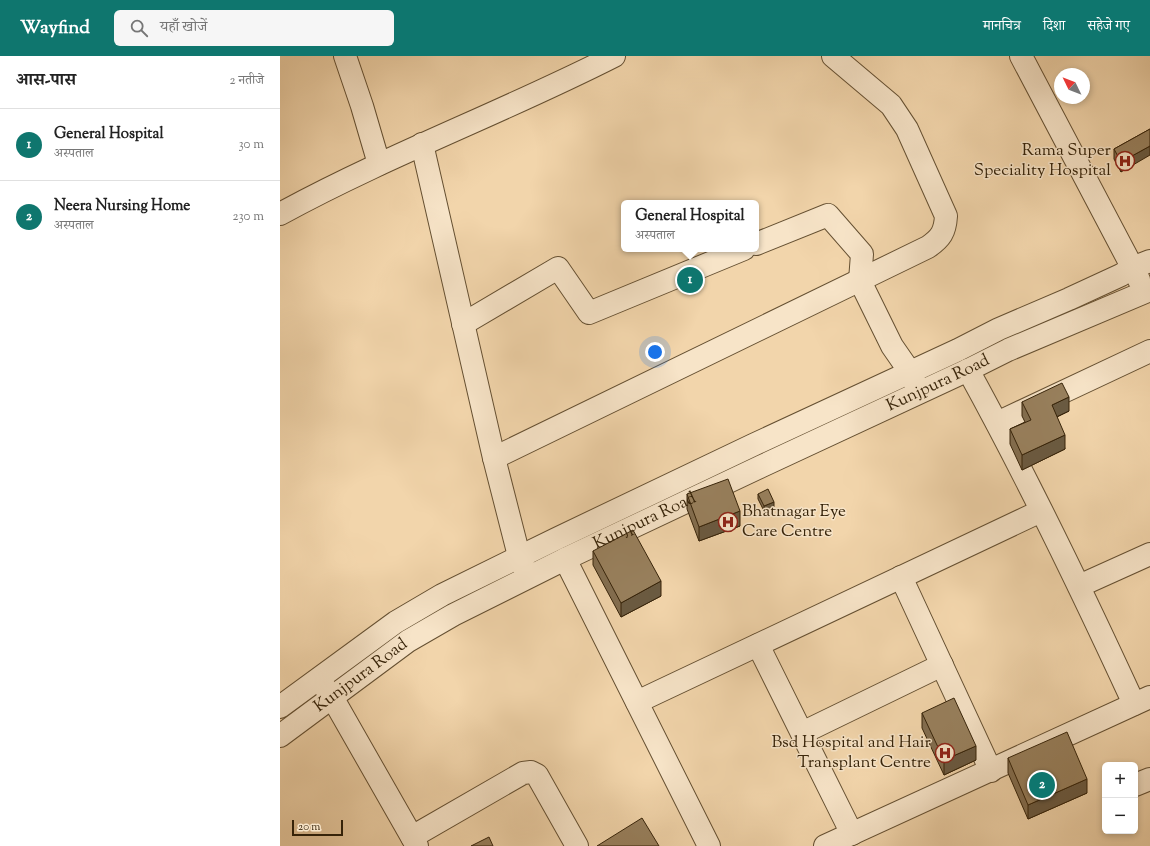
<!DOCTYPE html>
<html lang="hi">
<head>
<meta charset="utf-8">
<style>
	body { margin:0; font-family:"Sorts Mill Goudy","Noto Serif Devanagari",serif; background:#f6f6f6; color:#222 }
	.controls { position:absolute; right:12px; bottom:12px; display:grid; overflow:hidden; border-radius:6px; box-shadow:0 2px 6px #0003 }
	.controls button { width:36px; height:36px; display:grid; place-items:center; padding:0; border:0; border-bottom:1px solid #e0e0e0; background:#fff; color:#222; font:20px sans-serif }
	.compass { position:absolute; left:774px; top:12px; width:36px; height:36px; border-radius:50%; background:#fff; box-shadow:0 2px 6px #0003; rotate:313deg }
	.scale { position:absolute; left:12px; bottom:10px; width:51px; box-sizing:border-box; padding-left:4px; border:2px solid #362309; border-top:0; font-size:11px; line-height:14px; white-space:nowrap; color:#362309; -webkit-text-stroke:3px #f7e4c8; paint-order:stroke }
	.you { position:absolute; left:375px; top:296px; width:14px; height:14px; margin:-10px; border:3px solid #fff; border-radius:50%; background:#1a73e8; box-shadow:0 0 0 6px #1a73e833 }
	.badge { display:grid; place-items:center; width:26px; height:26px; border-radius:50%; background:#0f766e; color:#fff; font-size:13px; font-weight:700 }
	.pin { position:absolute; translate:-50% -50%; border:2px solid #fff; box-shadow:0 1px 4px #0006 }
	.popup { position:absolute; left:341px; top:144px; width:138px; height:52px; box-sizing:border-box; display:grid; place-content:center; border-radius:6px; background:#fff; filter:drop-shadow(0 1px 3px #0005); font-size:13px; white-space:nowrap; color:#767676 }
	.popup b { font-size:15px; color:#222 }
	.popup::after { content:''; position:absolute; left:50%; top:100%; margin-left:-8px; border:8px solid transparent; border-top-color:#fff }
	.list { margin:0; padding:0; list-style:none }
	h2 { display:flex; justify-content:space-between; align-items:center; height:52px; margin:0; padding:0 16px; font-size:17px }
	h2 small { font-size:13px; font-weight:400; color:#767676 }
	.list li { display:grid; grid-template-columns:26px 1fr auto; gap:12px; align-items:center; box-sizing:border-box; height:72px; padding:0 16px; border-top:1px solid #e0e0e0 }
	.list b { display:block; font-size:15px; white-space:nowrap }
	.list p { margin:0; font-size:13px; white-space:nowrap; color:#767676 }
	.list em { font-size:13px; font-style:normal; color:#767676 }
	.icon { flex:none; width:22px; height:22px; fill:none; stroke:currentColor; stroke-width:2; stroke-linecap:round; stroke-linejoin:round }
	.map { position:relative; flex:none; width:870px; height:790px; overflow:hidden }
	header { display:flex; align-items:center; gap:24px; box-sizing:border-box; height:56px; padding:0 20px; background:#0f766e; color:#fff }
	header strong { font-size:19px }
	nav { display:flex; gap:22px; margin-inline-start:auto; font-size:14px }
	.search { width:280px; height:36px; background:#f6f6f6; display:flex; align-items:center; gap:10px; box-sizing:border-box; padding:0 14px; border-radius:6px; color:#767676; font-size:15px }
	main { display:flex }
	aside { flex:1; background:#fff }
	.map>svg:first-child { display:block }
</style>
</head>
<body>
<header>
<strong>Wayfind</strong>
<div class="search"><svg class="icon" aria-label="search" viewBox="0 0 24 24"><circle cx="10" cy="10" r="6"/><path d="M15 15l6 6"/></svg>यहाँ खोजें</div>
<nav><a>मानचित्र</a><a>दिशा</a><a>सहेजे गए</a></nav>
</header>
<main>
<aside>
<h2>आस-पास<small>2 नतीजे</small></h2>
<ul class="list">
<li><span class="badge">1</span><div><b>General Hospital</b><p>अस्पताल</p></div><em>30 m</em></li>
<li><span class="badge">2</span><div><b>Neera Nursing Home</b><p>अस्पताल</p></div><em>230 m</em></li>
</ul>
</aside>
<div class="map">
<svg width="870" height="790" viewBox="0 0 870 790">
	<rect width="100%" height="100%" fill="#f2d5ab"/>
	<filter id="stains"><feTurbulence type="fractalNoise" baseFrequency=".005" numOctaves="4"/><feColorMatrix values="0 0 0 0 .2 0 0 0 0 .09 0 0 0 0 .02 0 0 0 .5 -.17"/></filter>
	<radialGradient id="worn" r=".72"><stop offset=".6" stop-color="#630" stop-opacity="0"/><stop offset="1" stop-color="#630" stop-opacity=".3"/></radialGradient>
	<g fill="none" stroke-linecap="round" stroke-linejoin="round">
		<!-- minor casing -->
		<g stroke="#655032" stroke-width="24">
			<g id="minor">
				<polyline points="65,0 82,50 99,108"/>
				<polyline points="741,0 859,224"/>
				<polyline points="142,88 214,402 239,500 245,514"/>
				<path d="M0,158C108,99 224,56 334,0"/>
				<polyline points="476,188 548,159 582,198 580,225 612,290 630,316 636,329"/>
				<polyline points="183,268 278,212 309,257 464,193"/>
				<path d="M688,314C748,423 802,535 854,648"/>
				<polyline points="717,367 870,295"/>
				<path d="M214,402L648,191C661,182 665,176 666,160L627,73L611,49L553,0"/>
				<polyline points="285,503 429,790"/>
				<polyline points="621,521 711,715"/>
				<polyline points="799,530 870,498"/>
				<polyline points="478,589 572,778"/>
				<polyline points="43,629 52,641 137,790"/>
				<polyline points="357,646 761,455"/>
				<polyline points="0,651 116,566 162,539 276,483 473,389 678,294 719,273 789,243 841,219 852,212 870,205"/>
				<polyline points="522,677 662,609"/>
				<path id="s1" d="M0,680L128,585L173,559L285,503L482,410L688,314L728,294L870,234"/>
				<polyline points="855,729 870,723"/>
				<polyline points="132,781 243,717 251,716 257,719 297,790"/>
				<polyline points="545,790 870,641"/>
			</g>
		</g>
		<!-- minor -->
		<use href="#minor" stroke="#f7e4c8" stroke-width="22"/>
	</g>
	<!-- wall -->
	<g fill="#836e50" stroke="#362309">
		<polygon points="870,73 841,116 834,103 834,93"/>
		<polygon points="742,346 789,355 777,361 785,393 742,414 730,388 730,373 745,366 742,360"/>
		<polygon points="407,438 460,470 419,485 407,453"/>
		<polygon points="478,438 494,451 484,455 478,443"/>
		<polygon points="313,495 381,540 341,561 313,509"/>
		<polygon points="642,657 696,704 664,719 642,672"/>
		<polygon points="728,702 807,737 748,763 728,717"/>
	</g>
	<!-- shaded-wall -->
	<g fill="#6a5a41" stroke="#362309">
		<polygon points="870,90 870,99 841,116 841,106"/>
		<polygon points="789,341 789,355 772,363 772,349"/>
		<polygon points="785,379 785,393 742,414 742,399"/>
		<polygon points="494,446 494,451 484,455 484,450"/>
		<polygon points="460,455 460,470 419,485 419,471"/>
		<polygon points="381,525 381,540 341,561 341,547"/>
		<polygon points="696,690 696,704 664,719 664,704"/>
		<polygon points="807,723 807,737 748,763 748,749"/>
	</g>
	<!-- building -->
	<g fill="#98805d" stroke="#362309">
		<polygon points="870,73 870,90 841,106 834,93"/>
		<polygon points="782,327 789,341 772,349 785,379 742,399 730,373 751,364 742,346"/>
		<polygon points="448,423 460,455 419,471 407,438"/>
		<polygon points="488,433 494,446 484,450 478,438"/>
		<polygon points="353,474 381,525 341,547 313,495"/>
		<polygon points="674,642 696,690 664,704 642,657"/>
		<polygon points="787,676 807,723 748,749 728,702"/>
		<polygon points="362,762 379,790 317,790"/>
		<polygon points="209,781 213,790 191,790"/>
	</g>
	<!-- icons -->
	<defs>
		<g id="hospital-ring" transform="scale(1)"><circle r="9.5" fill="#f7e4c8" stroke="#8f2418" stroke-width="1.5"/><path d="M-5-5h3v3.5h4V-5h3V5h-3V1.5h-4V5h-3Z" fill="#8f2418"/></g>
	</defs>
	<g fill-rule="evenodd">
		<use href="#hospital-ring" x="845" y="105"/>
		<use href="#hospital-ring" x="448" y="466"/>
		<use href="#hospital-ring" x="665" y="697"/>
	</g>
	<g text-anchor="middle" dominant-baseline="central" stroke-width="3" stroke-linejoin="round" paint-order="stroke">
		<!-- poi labels -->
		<g font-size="17" fill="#362309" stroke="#f7e4c8" text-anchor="end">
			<text x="831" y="95">Rama Super<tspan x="831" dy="20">Speciality Hospital</tspan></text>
			<text x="462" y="456" text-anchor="start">Bhatnagar Eye<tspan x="462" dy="20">Care Centre</tspan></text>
			<text x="651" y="687">Bsd Hospital and Hair<tspan x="651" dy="20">Transplant Centre</tspan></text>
		</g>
		<!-- street labels -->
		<g font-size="17" fill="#362309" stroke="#f7e4c8">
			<text stroke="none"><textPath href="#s1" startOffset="749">Kunjpura Road</textPath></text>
			<text stroke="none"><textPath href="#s1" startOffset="425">Kunjpura Road</textPath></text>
			<text stroke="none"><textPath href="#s1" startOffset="101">Kunjpura Road</textPath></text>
		</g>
	</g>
	<rect width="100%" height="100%" filter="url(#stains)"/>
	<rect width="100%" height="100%" fill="url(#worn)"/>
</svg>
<div class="controls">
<button>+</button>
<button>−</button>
</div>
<svg class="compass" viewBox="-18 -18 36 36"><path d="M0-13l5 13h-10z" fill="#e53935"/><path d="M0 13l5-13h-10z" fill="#767676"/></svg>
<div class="scale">20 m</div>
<div class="you"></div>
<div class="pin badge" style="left:410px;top:224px">1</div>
<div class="popup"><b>General Hospital</b>अस्पताल</div>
<div class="pin badge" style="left:762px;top:729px">2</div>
</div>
</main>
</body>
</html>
